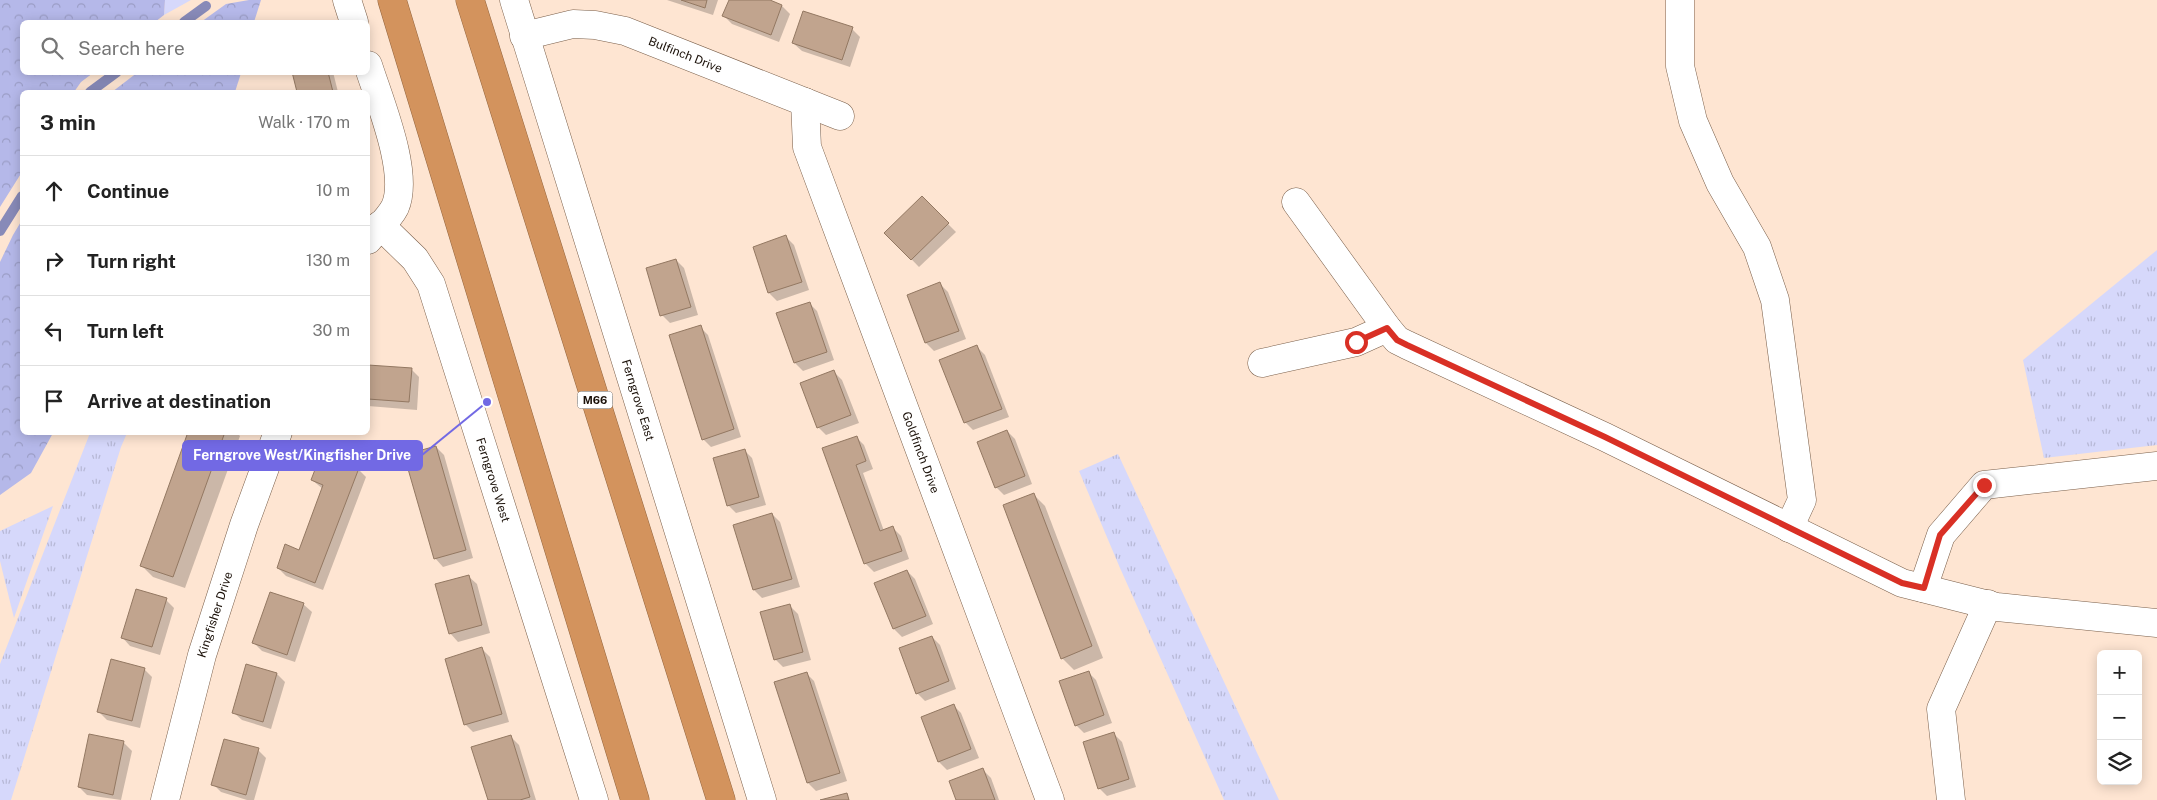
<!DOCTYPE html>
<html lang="en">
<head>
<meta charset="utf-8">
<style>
	body { margin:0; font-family:"Public Sans",sans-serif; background:#f6f6f6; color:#222 }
	.controls { position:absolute; right:15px; bottom:15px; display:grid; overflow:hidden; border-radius:8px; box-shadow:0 2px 12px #0003 }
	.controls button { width:45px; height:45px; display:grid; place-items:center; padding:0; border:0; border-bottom:1px solid #e0e0e0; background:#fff; color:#222; font:25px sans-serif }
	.stop { position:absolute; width:15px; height:15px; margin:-11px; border:4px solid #d93025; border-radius:50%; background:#fff }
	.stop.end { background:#d93025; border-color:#fff; box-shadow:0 1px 5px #0008 }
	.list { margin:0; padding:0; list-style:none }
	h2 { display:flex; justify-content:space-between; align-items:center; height:65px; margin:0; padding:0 20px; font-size:21px }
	h2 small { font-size:16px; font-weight:400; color:#767676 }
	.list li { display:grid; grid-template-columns:32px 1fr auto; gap:15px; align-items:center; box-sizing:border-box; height:70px; padding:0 20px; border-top:1px solid #e0e0e0 }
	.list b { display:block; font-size:19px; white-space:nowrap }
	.list em { font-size:16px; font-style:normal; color:#767676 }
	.icon { flex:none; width:28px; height:28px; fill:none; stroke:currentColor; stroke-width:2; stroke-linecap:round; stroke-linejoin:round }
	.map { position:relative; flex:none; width:2157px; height:800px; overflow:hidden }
	.search { position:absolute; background:#fff; box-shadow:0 2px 12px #0003; left:20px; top:20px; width:350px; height:55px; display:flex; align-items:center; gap:12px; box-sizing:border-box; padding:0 18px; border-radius:8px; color:#767676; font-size:19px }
	.panel { position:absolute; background:#fff; box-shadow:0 2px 12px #0003; left:20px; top:90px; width:350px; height:345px; border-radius:8px }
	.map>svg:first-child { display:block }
</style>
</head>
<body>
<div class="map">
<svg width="2157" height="800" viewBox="0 0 2157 800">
	<defs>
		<pattern id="grass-tufts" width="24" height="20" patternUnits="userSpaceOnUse" patternTransform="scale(1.25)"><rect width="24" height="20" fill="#d6d8fb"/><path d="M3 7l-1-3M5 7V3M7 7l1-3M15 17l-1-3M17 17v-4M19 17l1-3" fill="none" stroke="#b7b8d6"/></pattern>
		<pattern id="forest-crowns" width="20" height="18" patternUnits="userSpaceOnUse" patternTransform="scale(1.25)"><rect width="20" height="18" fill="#b5b8e9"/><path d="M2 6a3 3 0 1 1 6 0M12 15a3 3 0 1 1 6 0" fill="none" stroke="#9b9dc6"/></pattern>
	</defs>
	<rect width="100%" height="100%" fill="#fee5d2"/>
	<!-- grass -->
	<g fill="url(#grass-tufts)">
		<polygon points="165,0 191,0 164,15"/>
		<polygon points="2157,250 2157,445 2044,458 2023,360"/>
		<polygon points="90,433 127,433 121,447 11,800 0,800 0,664"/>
		<polygon points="1118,454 1279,800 1224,800 1120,568 1079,471"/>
		<polygon points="53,506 14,618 0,561 0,531"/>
	</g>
	<!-- forest -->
	<g fill="url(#forest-crowns)">
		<polygon points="0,0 165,0 164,15 155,22 22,22 22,72 93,73 81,82 74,92 22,92 22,172 0,207"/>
		<polygon points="249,0 261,0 254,22 201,22 226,4"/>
		<polygon points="138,72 241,72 241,73 235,92 112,92"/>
		<polygon points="22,220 22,432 53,433 31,473 0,495 0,262 13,235"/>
	</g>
	<!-- shadow -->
	<g fill="#0003">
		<polygon points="667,0 718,0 713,15"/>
		<polygon points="730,0 767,0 782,6 790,14 779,42 732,24 724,16"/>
		<polygon points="852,29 860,37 850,67 802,51 793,43"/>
		<polygon points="293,72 333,72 338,92 298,92"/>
		<polygon points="922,198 956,232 919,267 886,233"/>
		<polygon points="786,237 794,245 809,290 777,301 769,293 754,247"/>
		<polygon points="676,260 684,268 698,315 670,323 662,315"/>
		<polygon points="940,284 948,292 966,339 934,351 926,343 908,296"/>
		<polygon points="809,303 817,311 834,360 803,371 795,363 778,314"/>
		<polygon points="700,327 708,335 741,437 711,447 703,439"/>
		<polygon points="977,347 985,355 1009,417 973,430 965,422"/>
		<polygon points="368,366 411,369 419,377 417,410 368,406"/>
		<polygon points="834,372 842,380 859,423 826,435 818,427"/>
		<polygon points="1007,431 1015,439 1032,484 1004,495 996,487"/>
		<polygon points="189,432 236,432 240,436 185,588 153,577 141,565"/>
		<polygon points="856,437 864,445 873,469 863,473 884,531 893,528 901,536 909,559 874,572 866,564 824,449"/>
		<polygon points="436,447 444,455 473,558 443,567 435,558"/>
		<polygon points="744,450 752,458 766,505 736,513 728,505"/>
		<polygon points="358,469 366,477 323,590 286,576 278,568 299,551 323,489 312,480"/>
		<polygon points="1034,495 1045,506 1103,658 1074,670 1062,658"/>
		<polygon points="772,514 780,522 800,587 762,598 754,590 734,526"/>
		<polygon points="907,571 915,579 933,624 902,637 894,629"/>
		<polygon points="468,576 477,584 490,633 458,642 450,633"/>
		<polygon points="166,600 174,608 160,655 130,646 122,637"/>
		<polygon points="303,604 312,612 295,662 262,651 254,643"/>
		<polygon points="790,606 798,614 811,660 783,667 775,659"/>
		<polygon points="932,637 940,645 956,689 925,701 917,693"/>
		<polygon points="482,649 490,657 509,722 473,732 465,724"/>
		<polygon points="144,669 152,677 140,728 107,720 99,712"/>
		<polygon points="1088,672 1096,680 1112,723 1084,733 1076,725"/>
		<polygon points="806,673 814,681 847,781 816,791 808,783 775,683"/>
		<polygon points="277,674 285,682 271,729 242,720 233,712"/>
		<polygon points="953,705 961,713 979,758 947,770 939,762 922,717"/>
		<polygon points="1114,734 1122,742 1136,787 1107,796 1099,788"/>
		<polygon points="511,737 519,745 536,800 489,800"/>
		<polygon points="124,743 132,751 121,800 87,795 79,787"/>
		<polygon points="258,750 266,758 254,800 247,800 221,792 213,784"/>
		<polygon points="983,770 991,778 999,800 957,800"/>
	</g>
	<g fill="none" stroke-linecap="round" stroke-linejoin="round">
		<!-- stream -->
		<g stroke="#888ab8" stroke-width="10">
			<polyline points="184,22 206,6"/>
			<polyline points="90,92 117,72"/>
			<polyline points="0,231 22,196"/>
		</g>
	</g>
	<!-- building -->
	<g fill="#c1a48e" stroke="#937862">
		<polygon points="681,0 707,0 705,8"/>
		<polygon points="729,0 770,0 782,5 771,35 722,16"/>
		<polygon points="803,11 853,27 842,60 792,43"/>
		<polygon points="292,72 328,72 333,92 297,92"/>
		<polygon points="922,196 949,223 911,260 884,233"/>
		<polygon points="786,235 802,282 768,293 753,247"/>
		<polygon points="676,259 691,307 660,316 646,268"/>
		<polygon points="940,282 959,331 925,343 907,295"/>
		<polygon points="810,302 827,352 794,363 776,313"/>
		<polygon points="701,325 734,429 702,440 669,335"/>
		<polygon points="977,345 1002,409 964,423 939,360"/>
		<polygon points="368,365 412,368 409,402 368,399"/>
		<polygon points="834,370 851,415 817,428 800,383"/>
		<polygon points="1007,430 1025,476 995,488 977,442"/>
		<polygon points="188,432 225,432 173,577 140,566"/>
		<polygon points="857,436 866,461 856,465 880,531 893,526 902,551 864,564 822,448"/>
		<polygon points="436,446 466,550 434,559 404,455"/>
		<polygon points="745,449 759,497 727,506 713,458"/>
		<polygon points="321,454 359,468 315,583 277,568 285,544 299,550 323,485 311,480"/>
		<polygon points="1034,493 1092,646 1061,659 1003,505"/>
		<polygon points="772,513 792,579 753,590 733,525"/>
		<polygon points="907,570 926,616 893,629 874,583"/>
		<polygon points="469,575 482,625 449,634 435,584"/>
		<polygon points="136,589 167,598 152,647 121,638"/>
		<polygon points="270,592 304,603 287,655 252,643"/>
		<polygon points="790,604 803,652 774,660 760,612"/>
		<polygon points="932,636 949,681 916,694 899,648"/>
		<polygon points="482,647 502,714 464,725 445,659"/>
		<polygon points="111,659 145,668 132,721 97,712"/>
		<polygon points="246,664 277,673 263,722 232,713"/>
		<polygon points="1089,671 1104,715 1075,726 1059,681"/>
		<polygon points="807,672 840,773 807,783 774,682"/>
		<polygon points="954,704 971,749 938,762 921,717"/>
		<polygon points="1114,732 1129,779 1098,789 1083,742"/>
		<polygon points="89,734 124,741 113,795 78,787"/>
		<polygon points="511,735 530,797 520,800 488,800 471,747"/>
		<polygon points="224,739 259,748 246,795 211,785"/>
		<polygon points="983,768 995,800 956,800 949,781"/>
		<polygon points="847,793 849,800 820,800"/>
	</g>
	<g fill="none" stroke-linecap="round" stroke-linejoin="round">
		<!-- minor casing -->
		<g stroke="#7a5f4a" stroke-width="29">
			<g id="minor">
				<polyline points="347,0 354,22"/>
				<path id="s1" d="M514,0L762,800"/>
				<polyline points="1680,0 1680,66 1693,121 1720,183 1757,247 1775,300 1802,500 1789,528"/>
				<path id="s2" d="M524,36L573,24L595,25L625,31L840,116"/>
				<path d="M368,65C379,100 410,173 395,207C389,219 376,230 368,240"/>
				<path id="s3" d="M805,102L807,147L1050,800"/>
				<polyline points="1296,202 1387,328 1397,340 1407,345 1605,437 1902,583 1997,607 2157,623"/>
				<path id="s4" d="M380,225L415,259L431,284L594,800"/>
				<polyline points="1262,363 1356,342 1387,328"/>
				<polyline points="1923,588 1941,535 1984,485 2157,466"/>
				<path id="s5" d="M165,800L202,655L244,525L278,432"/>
				<polyline points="1951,800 1941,709 1988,604"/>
			</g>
		</g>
		<!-- highway casing -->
		<g stroke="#936640" stroke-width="29">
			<g id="highway">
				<polyline points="392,0 635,800"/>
				<polyline points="470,0 721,800"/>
			</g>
		</g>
		<!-- minor -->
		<use href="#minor" stroke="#fff" stroke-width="28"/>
		<!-- highway -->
		<use href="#highway" stroke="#d3935d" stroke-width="28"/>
	</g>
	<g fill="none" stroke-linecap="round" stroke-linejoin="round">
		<!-- route -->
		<polyline stroke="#d93025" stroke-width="6" points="1356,342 1387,328 1397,340 1407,345 1605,437 1902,583 1924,588 1940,535 1984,485"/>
	</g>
	<g text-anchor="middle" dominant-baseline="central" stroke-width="4" stroke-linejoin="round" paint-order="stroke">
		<!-- shield labels -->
		<rect fill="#fff" stroke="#5f5853" stroke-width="1" x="577.5" y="391.5" width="35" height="17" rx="4"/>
		<g font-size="11" font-weight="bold" fill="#1b1109">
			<text x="595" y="400">M66</text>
		</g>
		<!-- street labels -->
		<g font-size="12" fill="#1b1109" stroke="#fff">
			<text stroke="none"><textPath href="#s2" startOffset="168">Bulfinch Drive</textPath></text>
			<text stroke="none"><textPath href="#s1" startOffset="419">Ferngrove East</textPath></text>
			<text stroke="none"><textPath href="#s3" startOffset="371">Goldfinch Drive</textPath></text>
			<text stroke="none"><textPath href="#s4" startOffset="284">Ferngrove West</textPath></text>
			<text stroke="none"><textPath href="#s5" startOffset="192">Kingfisher Drive</textPath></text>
		</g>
	</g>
	<!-- callouts -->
	<path fill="none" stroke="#7269e4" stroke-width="2" d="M487 402L422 455"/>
	<circle fill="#7269e4" stroke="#fff" stroke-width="2" cx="487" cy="402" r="5"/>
	<rect fill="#7269e4" stroke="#7269e4" stroke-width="2" x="183" y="441" width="239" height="29" rx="5"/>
	<g font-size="14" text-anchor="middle" font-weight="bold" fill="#fff">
		<text x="302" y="460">Ferngrove West/Kingfisher Drive</text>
	</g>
</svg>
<div class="controls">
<button>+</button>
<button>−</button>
<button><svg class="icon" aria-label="layers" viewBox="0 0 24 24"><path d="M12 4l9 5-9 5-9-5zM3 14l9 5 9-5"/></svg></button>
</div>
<div class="stop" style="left:1356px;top:342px"></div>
<div class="stop end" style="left:1984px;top:485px"></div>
<div class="search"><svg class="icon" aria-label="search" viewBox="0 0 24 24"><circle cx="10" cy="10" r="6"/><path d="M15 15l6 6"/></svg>Search here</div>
<section class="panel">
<h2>3 min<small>Walk · 170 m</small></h2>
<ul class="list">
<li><svg class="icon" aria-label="ahead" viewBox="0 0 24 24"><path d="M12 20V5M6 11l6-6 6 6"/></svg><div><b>Continue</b></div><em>10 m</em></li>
<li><svg class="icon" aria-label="right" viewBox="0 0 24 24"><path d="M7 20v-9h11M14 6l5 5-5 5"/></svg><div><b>Turn right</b></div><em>130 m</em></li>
<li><svg class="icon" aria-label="left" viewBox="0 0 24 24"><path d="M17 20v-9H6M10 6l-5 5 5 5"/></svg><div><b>Turn left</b></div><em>30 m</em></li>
<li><svg class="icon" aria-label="arrive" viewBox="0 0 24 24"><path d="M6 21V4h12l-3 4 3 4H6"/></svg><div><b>Arrive at destination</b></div></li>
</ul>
</section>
</div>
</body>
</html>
